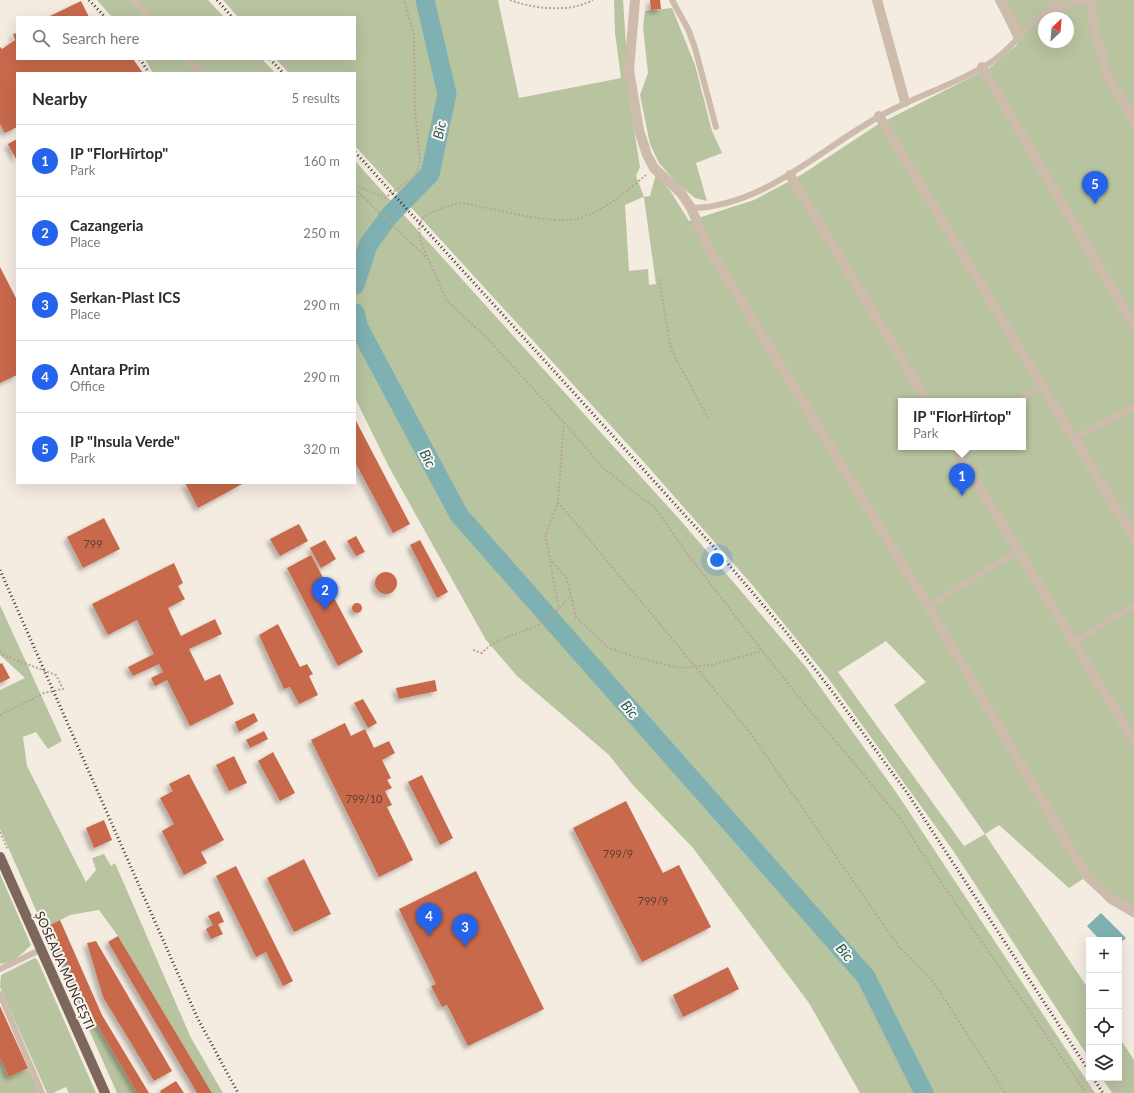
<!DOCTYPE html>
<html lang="en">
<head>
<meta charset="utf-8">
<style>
	body { margin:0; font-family:Lato,sans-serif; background:#f7f7f7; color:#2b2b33 }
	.controls { position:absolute; right:12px; bottom:12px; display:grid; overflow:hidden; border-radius:0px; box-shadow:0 4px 16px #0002 }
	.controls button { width:36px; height:36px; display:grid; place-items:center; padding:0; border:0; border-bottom:1px solid #e1e1e2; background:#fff; color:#2b2b33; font:20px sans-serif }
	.compass { position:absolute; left:1038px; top:12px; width:36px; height:36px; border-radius:50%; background:#fff; box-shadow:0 4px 16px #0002; rotate:26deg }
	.you { position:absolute; left:717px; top:560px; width:14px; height:14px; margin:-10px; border:3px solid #fff; border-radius:50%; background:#1a73e8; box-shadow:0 0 0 6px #1a73e833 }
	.badge { display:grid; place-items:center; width:26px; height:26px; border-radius:50%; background:#2563eb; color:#fff; font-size:13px; font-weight:700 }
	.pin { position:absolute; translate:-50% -33px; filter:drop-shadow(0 1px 2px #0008) }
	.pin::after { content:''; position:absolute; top:21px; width:14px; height:12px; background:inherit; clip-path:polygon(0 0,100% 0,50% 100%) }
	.popup { position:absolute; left:898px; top:398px; width:128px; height:52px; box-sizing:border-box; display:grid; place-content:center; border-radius:0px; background:#fff; filter:drop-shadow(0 1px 3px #0005); font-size:13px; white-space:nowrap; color:#7c7c81 }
	.popup b { font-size:15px; color:#2b2b33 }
	.popup::after { content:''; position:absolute; left:50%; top:100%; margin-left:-8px; border:8px solid transparent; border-top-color:#fff }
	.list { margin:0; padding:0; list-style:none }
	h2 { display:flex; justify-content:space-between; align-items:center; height:52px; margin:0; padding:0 16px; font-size:17px }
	h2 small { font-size:13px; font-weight:400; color:#7c7c81 }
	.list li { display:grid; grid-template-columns:26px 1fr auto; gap:12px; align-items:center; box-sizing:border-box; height:72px; padding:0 16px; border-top:1px solid #e1e1e2 }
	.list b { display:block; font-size:15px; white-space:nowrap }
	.list p { margin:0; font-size:13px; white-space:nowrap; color:#7c7c81 }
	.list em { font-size:13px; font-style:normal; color:#7c7c81 }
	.icon { flex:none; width:22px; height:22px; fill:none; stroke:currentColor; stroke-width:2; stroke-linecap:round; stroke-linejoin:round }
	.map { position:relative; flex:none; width:1134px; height:1093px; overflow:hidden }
	.search { position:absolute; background:#fff; box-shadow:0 4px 16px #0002; left:16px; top:16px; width:340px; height:44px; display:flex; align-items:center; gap:10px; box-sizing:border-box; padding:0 14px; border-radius:0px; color:#7c7c81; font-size:15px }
	.panel { position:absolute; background:#fff; box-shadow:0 4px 16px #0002; left:16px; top:72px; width:340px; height:412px; border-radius:0px }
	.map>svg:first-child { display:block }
</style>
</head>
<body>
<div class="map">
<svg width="1134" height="1093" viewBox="0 0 1134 1093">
	<defs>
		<filter id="shadow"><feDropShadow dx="-3.5" dy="3.5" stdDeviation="2" flood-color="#0004"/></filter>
	</defs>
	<rect width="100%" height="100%" fill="#f4ebe1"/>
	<!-- green -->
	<g fill="#b8c4a0" fill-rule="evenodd">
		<polygon points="97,0 208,0 224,17 112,17"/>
		<path d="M223,0H498L519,98L621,78L615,33L614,0H623L630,104L640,167L636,176L644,197L650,196L656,174L671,192L689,221L754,200L801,175L877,125L989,68L1017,45L995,0H1134V918L1107,902L1086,877L1069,888L999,825L985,834L1089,990V1058L952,849L828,678L755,588L643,461L355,146V73H289L276,59H355V17H238ZM1044,18H1068V42H1044ZM643,197L644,198L656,284L649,285L648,269L629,271L625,205ZM901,401H1023V447H901ZM886,641L926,682L894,705L985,834L964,846L838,672Z"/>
		<polygon points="672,8 695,65 712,131 722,153 696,163 707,201 695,198 678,184 659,163 650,144 640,95 648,73 643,27 645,11"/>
		<polygon points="145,59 262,59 275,73 153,73"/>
		<polygon points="355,161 681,521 805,666 896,792 1095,1093 860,1093 809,1003 693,848 632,784 609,755 517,676 486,640 389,467 355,398"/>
		<polygon points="0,605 62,741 48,749 36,732 23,737 27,766 86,882 96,870 92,858 104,854 111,866 115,863 191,1038 223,1093 212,1093 118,936 99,910 70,915 49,926 94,1019 137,1093 117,1093 0,829 0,690 25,678 0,655"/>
		<path d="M0,874L31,945C22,954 13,963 0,964Z"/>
		<polygon points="35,958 38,961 96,1093 69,1093 66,1087 53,1093 47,1093 0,987 1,975"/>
		<polygon points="1119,1037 1134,1060 1134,1093 1112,1093 1102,1078 1119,1078"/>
		<polygon points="0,1058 9,1077 28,1068 39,1093 0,1093"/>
	</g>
	<!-- water -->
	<polygon fill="#7fb0b2" points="1101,913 1126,938 1119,944 1119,940 1100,940 1087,926"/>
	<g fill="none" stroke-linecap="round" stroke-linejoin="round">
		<!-- river -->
		<g stroke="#7fb0b2" stroke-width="19">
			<polyline points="355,285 368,245 390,215 430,174 447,94 425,0"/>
			<polyline points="355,313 359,328 459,515 866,977 924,1093"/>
		</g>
	</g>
	<!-- building -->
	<g fill="#c8694b" filter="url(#shadow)">
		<polygon points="650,0 660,0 661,9 651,10"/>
		<polygon points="81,1 89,17 48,17"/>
		<polygon points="17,33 17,59 133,59 143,73 17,73 17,127 5,133 0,124 0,47 2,49 15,40 13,34"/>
		<polygon points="17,139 17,161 8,144"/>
		<polygon points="0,267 17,300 17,375 0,383"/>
		<polygon points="355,419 410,524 393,533 355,462"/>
		<polygon points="185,483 244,483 198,508"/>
		<polygon points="104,518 120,549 83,568 67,537"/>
		<polygon points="299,524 308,541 280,556 270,539"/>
		<polygon points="356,536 365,552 356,556 347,541"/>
		<polygon points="325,540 336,559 321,568 310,548"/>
		<polygon points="420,540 448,592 437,598 410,545"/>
		<polygon points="311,555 363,652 338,666 287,568"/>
		<polygon points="174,563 183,583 178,586 185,599 168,608 181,636 215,619 222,634 189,649 205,681 220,674 234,704 190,726 167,680 155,686 151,678 163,672 159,664 133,676 128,667 154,654 137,620 108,635 92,604"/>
		<circle cx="386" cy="583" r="11"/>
		<circle cx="357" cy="608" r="5"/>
		<polygon points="278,624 300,667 307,664 313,674 309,676 318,695 299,704 290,687 284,689 259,635"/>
		<polygon points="2,663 10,678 0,683 0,664"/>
		<polygon points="435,680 437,691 399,699 396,688"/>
		<polygon points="363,699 377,723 368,728 354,703"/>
		<polygon points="254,713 258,721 239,732 235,722"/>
		<polygon points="345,723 351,736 365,729 374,748 389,741 395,753 382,760 391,778 387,780 392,788 385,791 392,805 387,807 413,860 379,877 311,740"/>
		<polygon points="264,731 268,739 250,748 246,740"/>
		<polygon points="273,752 295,793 280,801 258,761"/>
		<polygon points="234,756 247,783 229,791 216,765"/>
		<polygon points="189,774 224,840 201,852 207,863 184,875 162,831 174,824 160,798 173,791 169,784"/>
		<polygon points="422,775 453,838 440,845 408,782"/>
		<polygon points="626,801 663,873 679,865 711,927 642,962 573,828"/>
		<polygon points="104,820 112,840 94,848 86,828"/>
		<polygon points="304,859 331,914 294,932 267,878"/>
		<polygon points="236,866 293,981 283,986 266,952 256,957 216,876"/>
		<polygon points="476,871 544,1009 468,1046 447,1005 442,1007 431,986 436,984 399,909"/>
		<polygon points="219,911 224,922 218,924 223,934 211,939 206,929 213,925 208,916"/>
		<polygon points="60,920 102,1015 149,1093 137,1093 94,1019 49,926"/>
		<polygon points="118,936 212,1093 197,1093 108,942"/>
		<polygon points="96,941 172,1071 154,1081 103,997 87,943"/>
		<polygon points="728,967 739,989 683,1017 673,995"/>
		<polygon points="0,1006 28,1068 9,1077 0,1058"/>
		<polygon points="176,1081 184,1093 161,1093 160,1091"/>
	</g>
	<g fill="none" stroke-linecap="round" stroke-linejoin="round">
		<!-- path -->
		<g stroke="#b9a596" stroke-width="2" stroke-dasharray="2 2" stroke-linecap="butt">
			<path d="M510,0C534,9 570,13 593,0"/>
			<path d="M646,175C626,192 602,213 576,219C547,225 492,207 460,203C446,206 434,210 422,219L419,226L420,240L447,301L488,339L569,428L603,468L656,509L688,555L796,694L899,817L947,891L1086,1093"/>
			<polyline points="355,185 385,198 416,175 420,160 415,111 414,36 404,0"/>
			<polyline points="355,189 428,259"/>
			<polyline points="659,279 671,349 708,418"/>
			<polyline points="564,422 558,502 545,536 550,559 567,579 576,617 609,648 639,658 679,668 711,665 762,651"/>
			<polyline points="558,502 749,731 899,947 933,981 1005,1093"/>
			<polyline points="550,561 559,609"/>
			<path d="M473,650L482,653C495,638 520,634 538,625C550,619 561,607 570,596"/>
			<polyline points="0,651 5,656 56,675 63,689 44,693 0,715"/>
			<polyline points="0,832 8,850"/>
		</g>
		<!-- lane -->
		<g stroke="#cdbbac" stroke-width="6">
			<polyline points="134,0 149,17"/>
			<polyline points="672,0 688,29 695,48 716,127"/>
			<polyline points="1047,11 1059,0"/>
			<polyline points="188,59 203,73"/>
			<path d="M691,208C764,207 821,148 882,115C914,97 951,86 983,67C990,63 999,57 1005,51C1018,40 1032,20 1047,12C1059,7 1073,4 1085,0"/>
			<polyline points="1016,401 1042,386"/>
			<polyline points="1074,439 1134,407"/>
			<polyline points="928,606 1018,551"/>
			<polyline points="1073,642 1134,606"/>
			<polyline points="0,969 42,949"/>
			<polyline points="0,994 42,1093"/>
		</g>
		<!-- street -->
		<g stroke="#cdbbac" stroke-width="10">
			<polyline points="635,0 629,70 639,130 647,155 654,168 681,193 691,208 708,247 928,606 1086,875 1112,899 1134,912"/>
			<polyline points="877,0 905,102"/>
			<polyline points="1000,0 1020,35"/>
			<polyline points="1090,0 1096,36 1108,77 1134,121"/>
			<polyline points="982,67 1134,326"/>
			<polyline points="879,116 1134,538"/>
			<polyline points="790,175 927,401"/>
			<polyline points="955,447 1134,741"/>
		</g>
		<!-- primary -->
		<polyline stroke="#7d675c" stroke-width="10" points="0,857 105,1093"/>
		<!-- rail -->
		<g stroke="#3b302b" stroke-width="3" stroke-dasharray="1 3" stroke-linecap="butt">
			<polyline points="89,0 105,17"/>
			<polyline points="217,0 232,17"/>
			<polyline points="140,59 149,73"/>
			<polyline points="270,59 283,73"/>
			<polyline points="355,152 712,545 786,632 835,695 908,794 1089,1071"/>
			<polyline points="0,570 197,1017 238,1093"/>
			<polyline points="1093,1078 1103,1093"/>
		</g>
	</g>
	<g text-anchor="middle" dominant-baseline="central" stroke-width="4" stroke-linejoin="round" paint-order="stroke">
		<!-- number labels -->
		<g font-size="11" fill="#5e3e33">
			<text x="93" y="543">799</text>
			<text x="364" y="798">799/10</text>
			<text x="618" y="853">799/9</text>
			<text x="653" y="900">799/9</text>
		</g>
		<!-- street labels -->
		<g font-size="13" fill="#3b302b" stroke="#fbf5ee">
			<text transform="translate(65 970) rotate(66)">ȘOSEAUA MUNCEȘTI</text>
		</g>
		<!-- water labels -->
		<g font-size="14" font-style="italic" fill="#1f5a5e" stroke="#fbf5ee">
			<text transform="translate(439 130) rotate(-78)">Bîc</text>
			<text transform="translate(428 458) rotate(62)">Bîc</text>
			<text transform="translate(630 709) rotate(49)">Bîc</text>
			<text transform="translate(845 952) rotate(49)">Bîc</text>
		</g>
	</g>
</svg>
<div class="controls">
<button>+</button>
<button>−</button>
<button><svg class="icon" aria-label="locate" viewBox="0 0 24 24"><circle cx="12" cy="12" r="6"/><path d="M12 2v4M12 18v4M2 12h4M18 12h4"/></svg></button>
<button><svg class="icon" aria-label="layers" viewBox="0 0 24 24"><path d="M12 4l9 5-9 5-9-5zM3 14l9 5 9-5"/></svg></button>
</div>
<svg class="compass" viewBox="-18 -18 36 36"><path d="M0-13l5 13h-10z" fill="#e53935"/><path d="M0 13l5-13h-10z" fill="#7c7c81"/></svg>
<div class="you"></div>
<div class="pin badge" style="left:962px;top:496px">1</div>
<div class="popup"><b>IP &quot;FlorHîrtop&quot;</b>Park</div>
<div class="pin badge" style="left:325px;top:610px">2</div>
<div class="pin badge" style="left:465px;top:947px">3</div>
<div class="pin badge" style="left:429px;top:936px">4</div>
<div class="pin badge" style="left:1095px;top:204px">5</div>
<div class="search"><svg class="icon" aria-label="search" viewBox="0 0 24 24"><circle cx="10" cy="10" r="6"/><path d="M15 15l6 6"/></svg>Search here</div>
<section class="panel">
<h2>Nearby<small>5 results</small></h2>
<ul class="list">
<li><span class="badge">1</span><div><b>IP &quot;FlorHîrtop&quot;</b><p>Park</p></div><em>160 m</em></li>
<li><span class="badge">2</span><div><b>Cazangeria</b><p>Place</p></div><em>250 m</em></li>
<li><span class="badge">3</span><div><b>Serkan-Plast ICS</b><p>Place</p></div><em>290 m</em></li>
<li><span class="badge">4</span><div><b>Antara Prim</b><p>Office</p></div><em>290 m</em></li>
<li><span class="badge">5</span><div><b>IP &quot;Insula Verde&quot;</b><p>Park</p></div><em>320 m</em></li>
</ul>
</section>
</div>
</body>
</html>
